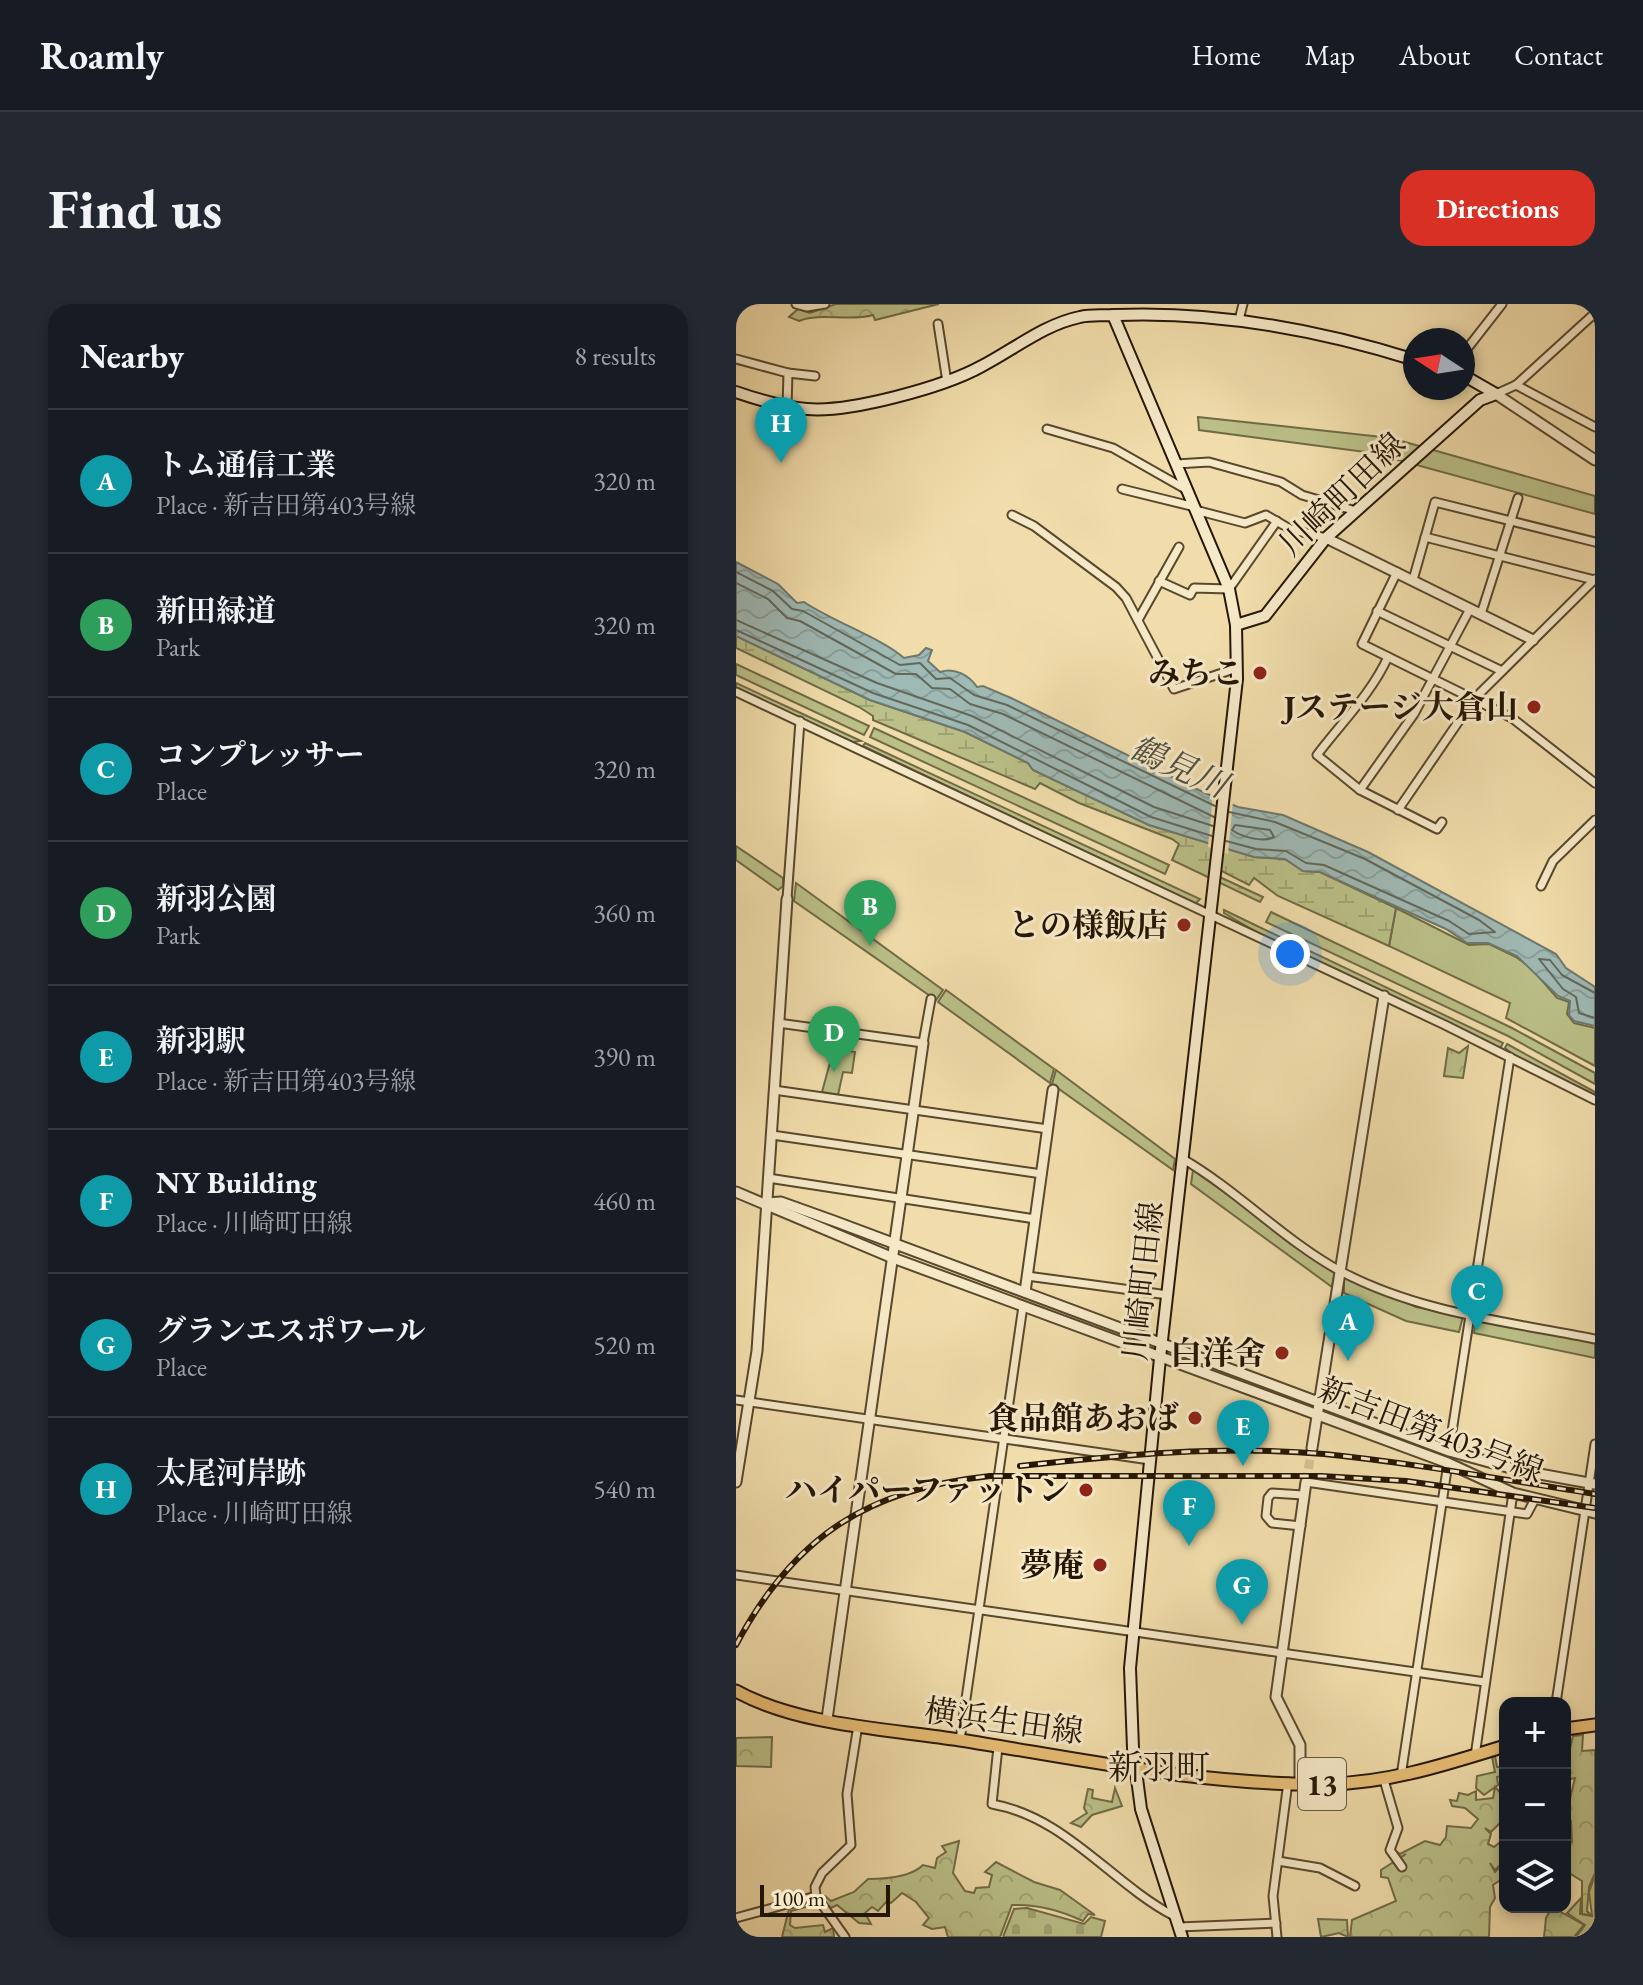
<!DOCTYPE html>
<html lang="en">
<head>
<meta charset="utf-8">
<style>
	body { margin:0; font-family:"EB Garamond","Noto Serif JP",serif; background:#242831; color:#f1f3f6 }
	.controls { position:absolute; right:24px; bottom:24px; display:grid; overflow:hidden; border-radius:16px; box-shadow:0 4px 12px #0003 }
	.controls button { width:72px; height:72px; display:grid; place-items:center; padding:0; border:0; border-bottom:2px solid #363941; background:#171b24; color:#f1f3f6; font:40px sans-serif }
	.compass { position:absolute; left:667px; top:24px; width:72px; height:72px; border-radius:50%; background:#171b24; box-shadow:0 4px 12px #0003; rotate:282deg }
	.scale { position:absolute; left:24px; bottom:20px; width:130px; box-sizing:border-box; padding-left:8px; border:4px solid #251603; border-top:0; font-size:22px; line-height:28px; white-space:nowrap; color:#251603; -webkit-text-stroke:6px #f6e9c8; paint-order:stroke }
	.you { position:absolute; left:554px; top:650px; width:28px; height:28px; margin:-20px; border:6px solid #fff; border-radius:50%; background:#1a73e8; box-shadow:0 0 0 12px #1a73e833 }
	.badge { display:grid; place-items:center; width:52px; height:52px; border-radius:50%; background:#d93025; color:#fff; font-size:26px; font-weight:700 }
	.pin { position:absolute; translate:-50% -66px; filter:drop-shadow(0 2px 4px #0008) }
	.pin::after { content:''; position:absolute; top:42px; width:28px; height:24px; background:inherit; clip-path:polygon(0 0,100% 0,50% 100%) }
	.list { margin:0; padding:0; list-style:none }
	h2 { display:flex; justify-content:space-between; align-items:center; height:104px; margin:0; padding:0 32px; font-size:34px }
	h2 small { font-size:26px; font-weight:400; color:#9ea1a6 }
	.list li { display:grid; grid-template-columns:52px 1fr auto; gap:24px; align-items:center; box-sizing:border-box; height:144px; padding:0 32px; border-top:2px solid #363941 }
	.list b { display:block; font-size:30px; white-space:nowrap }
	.list p { margin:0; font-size:26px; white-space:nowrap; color:#9ea1a6 }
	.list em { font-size:26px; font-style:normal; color:#9ea1a6 }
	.icon { flex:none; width:44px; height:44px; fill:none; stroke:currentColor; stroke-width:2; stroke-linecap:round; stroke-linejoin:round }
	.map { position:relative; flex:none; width:859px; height:1633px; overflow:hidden; border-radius:24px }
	header { display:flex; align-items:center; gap:48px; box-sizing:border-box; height:112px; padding:0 40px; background:#171b24; border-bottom:2px solid #363941 }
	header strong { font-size:38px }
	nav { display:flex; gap:44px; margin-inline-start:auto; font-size:28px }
	.intro { display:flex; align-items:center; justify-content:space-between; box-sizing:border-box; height:192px; padding:0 48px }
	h1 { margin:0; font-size:56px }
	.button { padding:20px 36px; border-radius:24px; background:#d93025; color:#fff; font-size:28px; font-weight:700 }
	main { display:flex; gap:48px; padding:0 48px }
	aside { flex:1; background:#171b24; border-radius:24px; box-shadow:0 4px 12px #0003 }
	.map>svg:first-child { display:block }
</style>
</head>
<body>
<header>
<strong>Roamly</strong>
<nav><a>Home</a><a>Map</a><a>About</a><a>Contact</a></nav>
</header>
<div class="intro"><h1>Find us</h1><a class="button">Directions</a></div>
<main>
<aside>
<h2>Nearby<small>8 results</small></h2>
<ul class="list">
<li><span class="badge" style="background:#0f9aa8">A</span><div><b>トム通信工業</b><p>Place · 新吉田第403号線</p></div><em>320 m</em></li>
<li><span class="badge" style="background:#2e9e5b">B</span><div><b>新田緑道</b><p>Park</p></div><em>320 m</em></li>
<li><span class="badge" style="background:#0f9aa8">C</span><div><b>コンプレッサー</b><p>Place</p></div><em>320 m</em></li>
<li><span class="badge" style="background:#2e9e5b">D</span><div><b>新羽公園</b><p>Park</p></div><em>360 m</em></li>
<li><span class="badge" style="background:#0f9aa8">E</span><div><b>新羽駅</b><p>Place · 新吉田第403号線</p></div><em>390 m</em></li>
<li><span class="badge" style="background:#0f9aa8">F</span><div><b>NY Building</b><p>Place · 川崎町田線</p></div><em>460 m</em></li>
<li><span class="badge" style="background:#0f9aa8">G</span><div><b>グランエスポワール</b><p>Place</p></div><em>520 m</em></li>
<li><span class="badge" style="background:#0f9aa8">H</span><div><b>太尾河岸跡</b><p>Place · 川崎町田線</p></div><em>540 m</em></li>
</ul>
</aside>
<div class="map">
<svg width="859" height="1633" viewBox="0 0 859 1633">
	<defs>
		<pattern id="forest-crowns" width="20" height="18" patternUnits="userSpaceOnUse" patternTransform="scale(2)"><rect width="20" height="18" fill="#bbc088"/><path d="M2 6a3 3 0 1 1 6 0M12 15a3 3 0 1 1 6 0" fill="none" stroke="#a1a474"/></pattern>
		<pattern id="wetland-marsh" width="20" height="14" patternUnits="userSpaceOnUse" patternTransform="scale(2)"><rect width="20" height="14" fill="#bbc088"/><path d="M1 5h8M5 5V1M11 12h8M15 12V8" fill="none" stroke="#a1a474"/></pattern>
		<pattern id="cemetery-stones" width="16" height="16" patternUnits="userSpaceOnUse" patternTransform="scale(2)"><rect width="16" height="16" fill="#bbc088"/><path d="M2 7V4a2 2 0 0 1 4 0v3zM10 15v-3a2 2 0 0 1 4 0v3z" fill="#a1a474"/></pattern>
		<pattern id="water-waves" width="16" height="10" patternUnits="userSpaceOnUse" patternTransform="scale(2)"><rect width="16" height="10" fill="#9fb9b4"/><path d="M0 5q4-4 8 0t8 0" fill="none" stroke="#899e99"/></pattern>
	</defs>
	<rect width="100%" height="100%" fill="#f1ddab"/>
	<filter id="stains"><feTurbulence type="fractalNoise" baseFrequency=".0025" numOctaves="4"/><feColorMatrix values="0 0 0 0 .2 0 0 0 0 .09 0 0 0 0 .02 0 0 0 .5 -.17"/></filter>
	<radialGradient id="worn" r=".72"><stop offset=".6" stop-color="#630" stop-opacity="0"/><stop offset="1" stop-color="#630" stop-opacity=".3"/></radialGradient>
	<!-- green -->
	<g fill="#bbc088" stroke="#706b46" stroke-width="2">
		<polygon points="462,113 655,134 859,192 859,210 637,149 463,126"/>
		<polygon points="0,360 133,422 128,431 0,371"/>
		<polygon points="0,379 125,437 116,438 0,384"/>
		<polygon points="138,424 433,561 429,570 134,433"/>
		<polygon points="129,439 464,595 459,600 127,442"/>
		<polygon points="0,542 47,574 47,582 42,586 0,556"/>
		<polygon points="60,579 207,686 200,696 58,597"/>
		<polygon points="660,604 733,641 753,640 780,653 795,664 821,694 833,698 831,710 838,719 859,724 859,762 770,714 774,699 653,642"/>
		<path d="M488,606L519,621L767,739L764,745C673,700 575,662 488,609Z"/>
		<polygon points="535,608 776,724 859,769 859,780 772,732 530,618"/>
		<polygon points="210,686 318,765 314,779 202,698"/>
		<polygon points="771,740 859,788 859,791 779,752 769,744"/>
		<polygon points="98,744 119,748 116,769 107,768 102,791 86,788"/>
		<polygon points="320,766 439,855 437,866 316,780"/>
		<polygon points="457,866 599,967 596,983 455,880"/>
		<polygon points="614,973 680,1003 727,1012 723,1028 670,1017 608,989 608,975"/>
		<polygon points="740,1015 859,1039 859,1054 738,1029"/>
		<polygon points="759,1452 761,1463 769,1463 769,1471 761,1473 762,1481 748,1491 740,1484 741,1472 759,1468 756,1453"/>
		<polygon points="859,1571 859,1633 840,1633 849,1621 831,1609 845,1594 844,1610 856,1612 853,1588"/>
	</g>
	<!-- forest -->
	<g fill="url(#forest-crowns)" stroke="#706b46" stroke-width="2">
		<path d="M100,0H203L139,16L137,11C114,18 84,8 63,17L53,13L62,5L74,9Z"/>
		<polygon points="732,742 727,774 708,772 712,744 723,749"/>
		<polygon points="847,1431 846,1447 859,1446 859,1569 853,1583 851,1607 855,1611 846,1610 846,1577 833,1569 829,1573 831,1540 836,1538 835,1517 829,1514 830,1494 834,1495 839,1474 830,1476 829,1464 837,1432"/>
		<polygon points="36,1433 35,1463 0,1462 0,1434"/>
		<polygon points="759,1483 769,1494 769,1514 755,1528 749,1524 755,1530 752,1540 758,1543 763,1539 769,1544 769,1556 759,1566 754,1559 759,1568 769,1558 769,1573 757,1581 759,1594 754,1603 753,1633 614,1633 616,1616 660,1597 652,1574 645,1573 645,1566 670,1550 663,1554 656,1544 664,1550 689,1537 704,1541 710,1533 711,1522 735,1524 742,1515 729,1504 716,1502 714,1496 721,1497 723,1489 732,1491 740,1487 740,1496 757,1494"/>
		<polygon points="379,1484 386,1502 356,1511 345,1523 335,1519 351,1509 348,1504 352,1485 357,1486 356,1494 376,1498"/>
		<path d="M223,1537L217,1569L229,1587L238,1589L240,1584L253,1583L256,1571L249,1568L260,1558L298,1578L324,1586L359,1611L352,1610L347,1617C326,1607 301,1600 276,1601L264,1633H212L209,1623L196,1625L187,1621L193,1614L180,1598L166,1589L155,1599L150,1598L142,1607L136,1603L129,1609L135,1620L123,1619L101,1601L95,1604L86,1595L89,1592L95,1597L118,1588L132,1575C148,1575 175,1573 187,1561L199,1564L201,1554L210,1548L206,1542Z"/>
		<polygon points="71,1600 73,1602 55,1607 54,1621 59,1624 87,1621 89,1628 97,1624 98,1633 46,1633 53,1605"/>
		<polygon points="816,1603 848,1621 838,1633 808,1633 810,1614"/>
		<polygon points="582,1615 611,1616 612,1633 603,1629 585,1633"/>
	</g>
	<!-- wetland -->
	<polygon fill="url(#wetland-marsh)" stroke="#706b46" stroke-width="2" points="0,332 134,396 229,428 292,459 297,466 413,521 518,553 549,555 567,567 584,568 660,604 653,642 542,592 518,574 513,581 474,561 475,569 527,593 524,598 436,556 443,540 436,535 343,499 304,479 299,485 137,416 137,412 123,403 0,344"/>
	<!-- cemetery -->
	<polygon fill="url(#cemetery-stones)" stroke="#706b46" stroke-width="2" points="291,1604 348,1620 355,1613 369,1617 365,1633 267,1633 278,1605"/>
	<!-- water -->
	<path fill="url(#water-waves)" stroke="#6e786d" stroke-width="2" d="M0,258L42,280L61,299L68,298C98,318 145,334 168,354L183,351L190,344L196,346L192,357L204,368C218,363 233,371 241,383L247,382L275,394L471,490L502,503L547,511L632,548L820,650L830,664L859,683V722L838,717L833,711L834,697L822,692L781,652L752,639H731L710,625L584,568L567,567L549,555L518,553L413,521L297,466L292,459L229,428L134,396L0,332Z"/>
	<!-- pier -->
	<polygon fill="#f1ddab" points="477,489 497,497 492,550 472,543"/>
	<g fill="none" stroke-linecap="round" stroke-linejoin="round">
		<!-- shore -->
		<g stroke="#62685c" stroke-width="2">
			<polyline points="0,268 37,287 56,305 67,307 164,361 184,359 200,375 214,374 238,391 271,401 479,502"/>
			<polyline points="0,279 32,295 51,314 64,317 160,370 180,370 196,384 214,385 234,400 267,410 478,513"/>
			<polyline points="0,316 141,379 236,412 418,503 477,522"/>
			<polyline points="0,326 137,389 232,421 415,513 476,532"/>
			<path d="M499,521L534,526L538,533C527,539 506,533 496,526Z"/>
			<polyline points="490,537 520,545 550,547 570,559 588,561 713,617 733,630 759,628 743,616 629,555 539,518 493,508"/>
			<polyline points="859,689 826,671 814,656 803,655 827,685 840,693 843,709 859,714"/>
		</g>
		<!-- tertiary-tunnel -->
		<polyline stroke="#d2bf92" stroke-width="9" stroke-dasharray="9 4.5" stroke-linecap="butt" points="570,1178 576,1144"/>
		<!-- minor casing -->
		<g stroke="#58482d" stroke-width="11">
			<g id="minor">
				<polyline points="60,0 71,3 89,0"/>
				<polyline points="503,16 507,0"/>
				<polyline points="202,20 211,78"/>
				<polyline points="727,50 766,0"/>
				<polyline points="0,55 52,69 51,103"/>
				<polyline points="52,69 79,72"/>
				<polyline points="780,81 859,123"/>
				<polyline points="760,90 780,81 859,9"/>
				<polyline points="311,125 377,144 451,186"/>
				<polyline points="440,160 473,158 545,178 566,191 620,207"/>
				<polyline points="386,185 459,203"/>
				<polyline points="463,207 509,219 530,211 554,225 590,234"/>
				<polyline points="276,211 298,222 380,283 390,294 438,385 501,364"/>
				<polyline points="689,233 858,276"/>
				<polyline points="661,268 626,340 776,414 859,479"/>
				<polyline points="677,276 699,198 859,238"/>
				<polyline points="423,277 454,291 458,284 493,285 541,217"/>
				<polyline points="641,307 766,367"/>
				<polyline points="745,310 782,194"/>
				<polyline points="402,316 443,243"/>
				<path d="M652,353C635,390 606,418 581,451L624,486L701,525L706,518"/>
				<polyline points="0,388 709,721 859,796"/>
				<polyline points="624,486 678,410 734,305"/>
				<polyline points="662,506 738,395 859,275"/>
				<polyline points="805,582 817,557 859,516"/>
				<polyline points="51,595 64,417"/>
				<polyline points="42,719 187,739 195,695"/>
				<polyline points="38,786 312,825"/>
				<polyline points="36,831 306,870"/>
				<path d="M447,855C502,887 550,938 606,968C684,1009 774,1018 859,1035"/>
				<polyline points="32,874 299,915"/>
				<polyline points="291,972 432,991"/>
				<polyline points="0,1096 414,1156"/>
				<polyline points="713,1147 774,753"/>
				<polyline points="570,1178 791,1210 799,1195"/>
				<polyline points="565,1222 536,1219 530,1212 532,1194 536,1189 567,1191"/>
				<polyline points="0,1271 749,1378"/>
				<polyline points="820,1399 859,1140"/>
				<polyline points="224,1436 287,1002"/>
				<path d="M262,1443L256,1500C330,1513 375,1579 438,1612"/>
				<polyline points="739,1452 777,1189"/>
				<polyline points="665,1472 712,1159"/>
				<polyline points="648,1476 662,1524 654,1546 666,1563"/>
				<polyline points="542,1557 584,1564 619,1582"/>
				<polyline points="0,1614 80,1592"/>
				<polyline points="442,1623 540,1619"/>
				<polyline points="109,1633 80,1592 79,1583 86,1569 115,1541 111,1490 122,1421"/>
				<polyline points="541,1633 537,1592 552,1478"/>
			</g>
		</g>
		<!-- tertiary casing -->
		<g stroke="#58482d" stroke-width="13">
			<g id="tertiary">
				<polyline points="760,90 859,156"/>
				<polyline points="590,234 797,336"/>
				<polyline points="0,888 157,954 712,1159 777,1189 859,1209"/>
				<polyline points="30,899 45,898 98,917 713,1147 782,1166 859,1180"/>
				<polyline points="289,988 317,786"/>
				<polyline points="576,1144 648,692"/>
				<polyline points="0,1178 21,1047 51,595"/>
				<polyline points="91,1415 187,739"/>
				<polyline points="564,1479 564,1441 540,1393 570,1178"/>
			</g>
		</g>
		<!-- secondary casing -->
		<g stroke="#251603" stroke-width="14">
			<g id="secondary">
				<polyline points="377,11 493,285 500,321 501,375 424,1054 394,1364 397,1444 405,1505 446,1633"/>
				<polyline points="727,71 760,90"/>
				<path d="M0,88C23,96 46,103 71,105C113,109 208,83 246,62C277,46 309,20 344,13C356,10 367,12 380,11C481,7 583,26 679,56"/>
				<polyline points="500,321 529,312 590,234 744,96 760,90"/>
			</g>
		</g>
		<!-- primary casing -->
		<g stroke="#251603" stroke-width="15">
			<g id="primary">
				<path d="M0,1387C63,1422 154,1425 224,1436C344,1455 470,1482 592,1480C653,1479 711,1460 769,1442"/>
				<polyline points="829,1425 859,1421"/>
			</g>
		</g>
		<!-- minor -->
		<use href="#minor" stroke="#f6e9c8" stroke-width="7"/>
		<!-- tertiary -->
		<use href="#tertiary" stroke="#f6e9c8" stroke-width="9"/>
		<!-- secondary -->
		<use href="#secondary" stroke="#f6e9c8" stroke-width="10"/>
		<!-- primary -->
		<use href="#primary" stroke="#e8be76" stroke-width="11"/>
		<!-- rail casing -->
		<g stroke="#251603" stroke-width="6">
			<g id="rail">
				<path d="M284,1162C385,1151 487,1141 588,1150C678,1159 769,1176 859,1190"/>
				<path d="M0,1341C58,1232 132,1185 254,1172H585L670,1177L859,1204"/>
			</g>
		</g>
		<!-- rail -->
		<use href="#rail" stroke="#f6e9c8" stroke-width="3" stroke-dasharray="9" stroke-linecap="butt"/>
	</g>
	<!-- markers -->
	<g fill="#8f2418" stroke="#f6e9c8" stroke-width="3">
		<circle cx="524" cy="369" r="8"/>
		<circle cx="798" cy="403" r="8"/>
		<circle cx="448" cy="621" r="8"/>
		<circle cx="546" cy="1049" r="8"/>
		<circle cx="459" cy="1114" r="8"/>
		<circle cx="350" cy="1186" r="8"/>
		<circle cx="364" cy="1261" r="8"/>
	</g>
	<g text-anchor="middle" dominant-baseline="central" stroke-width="6" stroke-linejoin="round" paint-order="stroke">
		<!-- shield labels -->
		<rect fill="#f6e9c8" stroke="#64553e" stroke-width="2" x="562" y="1454" width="48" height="52" rx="6"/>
		<g font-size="30" font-weight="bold" fill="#251603">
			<text x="586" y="1480">13</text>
		</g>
		<!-- street labels -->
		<g font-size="32" fill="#251603" stroke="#f6e9c8">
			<text transform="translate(606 190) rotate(-44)">川崎町田線</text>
			<text transform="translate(407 977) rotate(-84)">川崎町田線</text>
			<text transform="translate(695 1126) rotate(21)">新吉田第403号線</text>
			<text transform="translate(268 1417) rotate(8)">横浜生田線</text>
		</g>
		<!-- poi labels -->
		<g font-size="32" font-weight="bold" fill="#251603" stroke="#f6e9c8" text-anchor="end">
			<text x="508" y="369">みちこ</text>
			<text x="782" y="403">Jステージ大倉山</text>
			<text x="432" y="621">との様飯店</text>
			<text x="530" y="1049">白洋舍</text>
			<text x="443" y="1114">食品館あおば</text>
			<text x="334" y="1186">ハイパーファットン</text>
			<text x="348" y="1261">夢庵</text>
		</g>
		<!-- water labels -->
		<g font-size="34" font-style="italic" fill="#504f41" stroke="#f6e9c8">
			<text transform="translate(443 462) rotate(24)">鶴見川</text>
		</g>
		<!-- neighbourhood labels -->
		<g font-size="34" fill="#251603" stroke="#f6e9c8">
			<text x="423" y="1463">新羽町</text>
		</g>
	</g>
	<rect width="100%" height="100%" filter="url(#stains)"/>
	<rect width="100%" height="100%" fill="url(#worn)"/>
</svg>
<div class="controls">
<button>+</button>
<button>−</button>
<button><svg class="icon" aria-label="layers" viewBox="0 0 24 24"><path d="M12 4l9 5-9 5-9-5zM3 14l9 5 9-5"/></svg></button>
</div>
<svg class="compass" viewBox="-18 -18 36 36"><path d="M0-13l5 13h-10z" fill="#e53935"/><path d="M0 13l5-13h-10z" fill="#9ea1a6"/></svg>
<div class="scale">100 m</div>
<div class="you"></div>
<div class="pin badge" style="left:612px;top:1057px;background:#0f9aa8">A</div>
<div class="pin badge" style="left:134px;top:642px;background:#2e9e5b">B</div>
<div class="pin badge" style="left:741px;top:1027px;background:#0f9aa8">C</div>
<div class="pin badge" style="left:98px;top:768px;background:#2e9e5b">D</div>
<div class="pin badge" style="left:507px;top:1162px;background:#0f9aa8">E</div>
<div class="pin badge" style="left:453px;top:1242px;background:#0f9aa8">F</div>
<div class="pin badge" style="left:506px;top:1321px;background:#0f9aa8">G</div>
<div class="pin badge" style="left:45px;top:159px;background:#0f9aa8">H</div>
</div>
</main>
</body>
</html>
